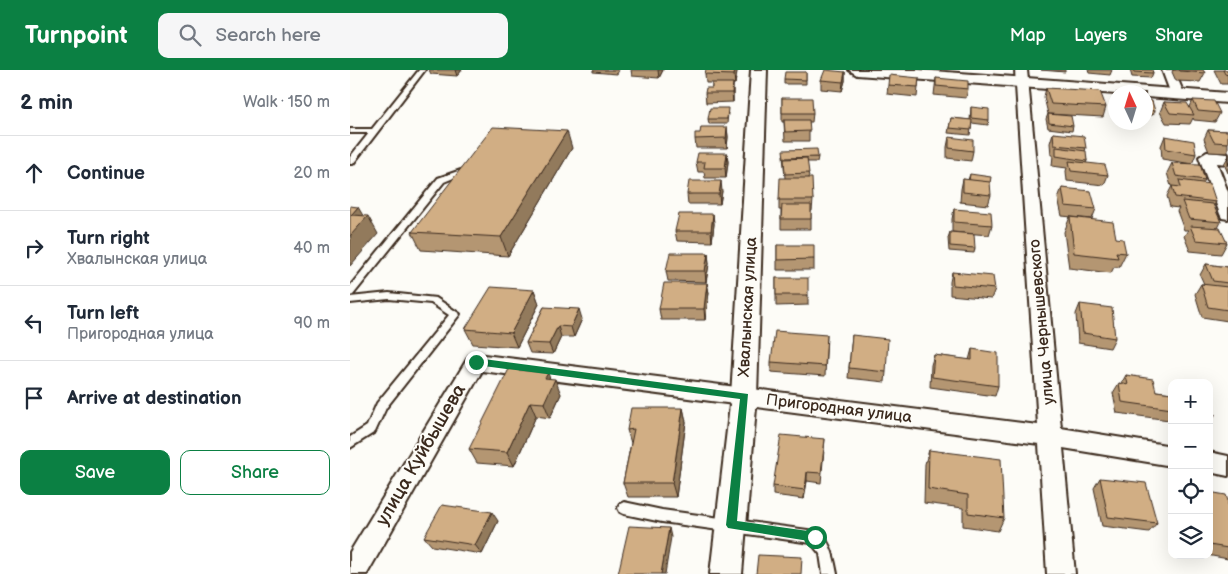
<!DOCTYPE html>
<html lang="en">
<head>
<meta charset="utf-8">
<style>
	body { margin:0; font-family:"Balsamiq Sans",sans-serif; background:#f6f6f7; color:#1f2937 }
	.controls { position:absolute; right:15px; bottom:15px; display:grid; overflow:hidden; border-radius:10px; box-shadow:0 5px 20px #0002 }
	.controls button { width:45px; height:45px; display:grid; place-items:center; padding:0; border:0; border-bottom:1px solid #e0e1e3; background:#fff; color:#1f2937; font:25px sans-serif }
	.compass { position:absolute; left:758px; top:15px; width:45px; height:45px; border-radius:50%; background:#fff; box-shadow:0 5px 20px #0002; rotate:356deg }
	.stop { position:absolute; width:15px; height:15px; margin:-11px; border:4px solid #0b8043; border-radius:50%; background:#fff }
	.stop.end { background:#0b8043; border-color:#fff; box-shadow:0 1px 5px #0008 }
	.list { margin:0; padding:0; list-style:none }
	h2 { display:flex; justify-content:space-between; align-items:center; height:65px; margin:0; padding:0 20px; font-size:21px }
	h2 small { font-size:16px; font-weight:400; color:#747a83 }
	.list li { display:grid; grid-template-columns:32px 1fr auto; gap:15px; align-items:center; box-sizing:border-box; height:75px; padding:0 20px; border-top:1px solid #e0e1e3 }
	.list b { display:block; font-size:19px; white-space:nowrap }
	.list p { margin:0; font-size:16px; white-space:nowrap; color:#747a83 }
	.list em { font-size:16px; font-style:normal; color:#747a83 }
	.actions { display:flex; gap:10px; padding:15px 20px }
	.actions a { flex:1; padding:11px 0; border:1px solid #0b8043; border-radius:10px; text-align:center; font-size:18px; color:#0b8043 }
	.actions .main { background:#0b8043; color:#fff }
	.icon { flex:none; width:28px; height:28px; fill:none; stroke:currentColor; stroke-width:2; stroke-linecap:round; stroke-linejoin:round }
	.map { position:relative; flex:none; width:878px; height:504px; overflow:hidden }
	header { display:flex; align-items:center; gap:30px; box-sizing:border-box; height:70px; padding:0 25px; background:#0b8043; color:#fff }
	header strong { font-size:24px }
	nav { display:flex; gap:28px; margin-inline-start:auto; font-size:18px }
	.search { width:350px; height:45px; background:#f6f6f7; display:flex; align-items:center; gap:12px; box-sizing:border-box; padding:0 18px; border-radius:10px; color:#747a83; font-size:19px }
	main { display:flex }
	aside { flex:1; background:#fff }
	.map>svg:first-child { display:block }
</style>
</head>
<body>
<header>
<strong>Turnpoint</strong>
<div class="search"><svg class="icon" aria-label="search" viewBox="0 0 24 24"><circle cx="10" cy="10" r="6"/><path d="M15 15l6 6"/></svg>Search here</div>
<nav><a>Map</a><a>Layers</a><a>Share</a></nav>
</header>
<main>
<aside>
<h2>2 min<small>Walk · 150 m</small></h2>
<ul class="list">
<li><svg class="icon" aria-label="ahead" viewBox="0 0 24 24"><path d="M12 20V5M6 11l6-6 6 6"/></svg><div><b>Continue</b></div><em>20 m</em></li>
<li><svg class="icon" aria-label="right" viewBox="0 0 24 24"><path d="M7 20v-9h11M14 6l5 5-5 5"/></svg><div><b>Turn right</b><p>Хвалынская улица</p></div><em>40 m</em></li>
<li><svg class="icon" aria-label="left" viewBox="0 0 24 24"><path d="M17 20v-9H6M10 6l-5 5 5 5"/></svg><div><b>Turn left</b><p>Пригородная улица</p></div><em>90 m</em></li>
<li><svg class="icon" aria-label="arrive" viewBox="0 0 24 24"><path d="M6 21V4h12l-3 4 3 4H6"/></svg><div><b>Arrive at destination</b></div></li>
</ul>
<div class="actions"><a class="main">Save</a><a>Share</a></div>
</aside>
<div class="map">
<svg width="878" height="504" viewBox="0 0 878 504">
	<rect width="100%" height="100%" fill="#fdfcf7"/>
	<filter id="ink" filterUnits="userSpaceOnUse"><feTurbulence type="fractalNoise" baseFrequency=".02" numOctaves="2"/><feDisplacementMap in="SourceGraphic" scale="10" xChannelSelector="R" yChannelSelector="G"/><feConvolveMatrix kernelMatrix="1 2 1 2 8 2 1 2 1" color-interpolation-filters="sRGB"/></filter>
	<g filter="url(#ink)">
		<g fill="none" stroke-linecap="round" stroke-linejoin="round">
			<!-- service casing -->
			<g stroke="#3b2a1e" stroke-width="4">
				<g id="service">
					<polygon points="69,0 75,0 3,94 0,94 0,87 19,63 0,63 0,59 22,59"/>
					<polygon points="111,100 114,100 118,102 94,112 3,225 0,226 0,216 88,108"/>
					<polygon points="39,223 86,228 110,244 36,338 25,362 0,378 0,367 17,356 27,333 99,245 81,233 39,229 0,233 0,227"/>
					<path d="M274,432L312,440L465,461C481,467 484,489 487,504H473L470,484L461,473L312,452L274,444L270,442L268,438L270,434Z"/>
				</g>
			</g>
			<!-- minor casing -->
			<g stroke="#3b2a1e" stroke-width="4">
				<g id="minor">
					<polygon points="665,0 677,0 711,358 822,376 822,396 713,378 725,504 697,504 689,374 132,301 17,504 0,504 0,482 119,286 126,284 688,355"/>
					<polygon points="812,0 824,0 834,24 832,27 822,27"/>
					<polygon points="857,82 878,84 878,94 867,93 878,122 878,149 872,148 870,144 849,87"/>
					<polygon points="859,382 878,386 878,406 859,402"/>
				</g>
			</g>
			<!-- tertiary casing -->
			<g stroke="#3b2a1e" stroke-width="4">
				<g id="tertiary">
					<polygon points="401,0 417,0 407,326 392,504 360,504 381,326"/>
					<polygon points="499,0 569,0 878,23 878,33 796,27 796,22 766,22 766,24 507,5"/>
				</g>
			</g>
			<!-- service -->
			<use href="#service" fill="#fdfcf7" fill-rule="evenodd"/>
			<!-- minor -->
			<use href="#minor" fill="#fdfcf7" fill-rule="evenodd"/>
			<!-- tertiary -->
			<use href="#tertiary" fill="#fdfcf7" fill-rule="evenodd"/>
		</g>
		<!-- wall -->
		<g fill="#b49672" stroke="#3b2a1e">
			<polygon points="79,0 112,0 107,6 81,4"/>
			<polygon points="243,0 269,0 267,4 243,2"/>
			<polygon points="281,0 313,0 309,8 282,6"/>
			<polygon points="356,0 387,0 385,14 383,14 383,32 356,33 355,23 362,18 362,13 356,13 355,4"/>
			<polygon points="691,0 715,0 715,2"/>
			<polygon points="738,0 762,0 760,5 739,3"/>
			<polygon points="780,0 802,0 803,3 801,8 782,7"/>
			<polygon points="823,0 853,0 855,3 850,12 826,11 822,2"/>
			<polygon points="864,0 878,0 878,14 871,14"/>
			<polygon points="456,2 456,14 434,14 434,9"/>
			<polygon points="495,2 495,11 492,21 471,19 471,10"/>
			<polygon points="569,8 567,27 537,24 538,15"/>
			<polygon points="586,8 618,19 616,28 584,25"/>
			<polygon points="696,18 756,37 753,47 698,44 694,27"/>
			<polygon points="432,28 463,43 462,52 459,52 459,71 435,71 434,52 432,52"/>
			<polygon points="796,30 805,41 803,45 796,45"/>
			<polygon points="843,30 870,43 865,52 844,50 843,48 840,54 816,53 810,42 814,32 840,37"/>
			<polygon points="621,37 639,50 638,55 622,53 620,65 598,63 601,48 620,50"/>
			<polygon points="378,43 377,54 359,54 358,49"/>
			<polygon points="698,44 723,56 722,61 698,58 696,49"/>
			<polygon points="377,57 378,67 377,78 346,78 345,69"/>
			<polygon points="858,60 878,61 878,83 859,82 854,69"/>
			<polygon points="703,63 736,78 735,81 737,91 736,93 758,105 754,115 717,111 716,101 717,98 702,96 703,85 701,85 700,73"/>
			<polygon points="815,66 846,84 842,94 812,89 811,76"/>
			<polygon points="599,67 623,81 621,91 597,88 597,77"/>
			<polygon points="222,78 158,186 71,180 62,162"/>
			<polygon points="377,83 378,92 376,108 355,108 354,102 348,102 346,92"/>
			<polygon points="433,85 468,87 467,92 457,92 459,108 463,130 462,141 461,141 461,159 431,159 431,140 429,140 429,130 435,108"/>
			<polygon points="878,87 878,103 874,94"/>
			<polygon points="822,93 855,110 853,113 866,132 864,136 871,152 868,158 877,173 871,184 840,181 834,166 838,160 834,160 827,141 829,138 820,137 817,126 822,116 821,116 817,103"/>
			<polygon points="620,104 641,125 638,135 610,132 611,119 613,109 618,110"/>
			<polygon points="712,118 746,139 742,149 712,146 708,128"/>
			<polygon points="372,121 370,134 338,134 337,124"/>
			<polygon points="604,139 642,155 639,165 602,162 602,149"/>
			<polygon points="363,144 364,154 362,172 327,171 325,161"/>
			<polygon points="720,147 766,168 776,183 769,197 764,197 761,203 719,198 714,162"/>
			<polygon points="600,162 625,178 624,183 599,181 598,168"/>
			<polygon points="427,175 464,189 464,200 427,200"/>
			<polygon points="358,183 359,194 356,212 318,211 316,201"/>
			<polygon points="856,194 878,197 878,251 852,247 845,224 851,214 854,214 850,205"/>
			<polygon points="602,202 645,219 641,229 600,225 600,212"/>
			<polygon points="426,208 458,225 458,235 426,236"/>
			<polygon points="357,213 359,223 355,250 311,250 309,239"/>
			<polygon points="184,220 189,234 167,277 123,274 115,259"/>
			<polygon points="730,234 765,268 760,278 728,273 726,244"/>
			<polygon points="194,237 232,249 224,267 211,267 203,284 180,283 176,273"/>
			<polygon points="477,265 475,306 421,302 421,292"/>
			<polygon points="502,265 536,302 535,312 498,308"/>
			<polygon points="622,279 648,316 645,326 580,317 581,295 584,285 619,290"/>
			<polygon points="776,305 806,321 822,323 822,346 819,350 767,343 763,323 769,313 771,314"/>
			<polygon points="200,308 211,324 200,348 186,346 164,396 127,393 119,379"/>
			<polygon points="859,326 865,345 859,352"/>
			<polygon points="333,338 336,352 326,427 278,427 273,413 281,373 277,360"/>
			<polygon points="475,369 471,413 457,411 454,429 423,425 423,416"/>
			<polygon points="579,380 654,448 648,461 613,456 613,438 574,433 575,394"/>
			<polygon points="750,408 807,453 799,462 752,456 744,418"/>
			<polygon points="859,422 878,431 878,489 857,485 859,485"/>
			<polygon points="148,451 132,484 82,476 74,467"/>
		</g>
		<!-- shaded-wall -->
		<g fill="#927a5c" stroke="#3b2a1e">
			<polygon points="105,0 112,0 107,6"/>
			<polygon points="308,0 313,0 309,8"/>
			<polygon points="385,0 387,0 387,2 385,14 384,5"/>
			<polygon points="495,2 495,11 492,21 493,12"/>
			<polygon points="383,13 383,32 382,23"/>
			<polygon points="377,57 378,67 377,78 376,68"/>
			<polygon points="217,61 222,78 158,186 151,167"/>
			<polygon points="377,83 378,92 376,108 375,98"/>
			<polygon points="371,111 372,121 370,134 369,124"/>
			<polygon points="8,137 15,149 18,146 28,164 0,196 1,145"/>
			<polygon points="363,144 364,154 362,172 361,161"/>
			<polygon points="358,183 359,194 356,212 355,201"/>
			<polygon points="357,213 359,223 355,250 354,239"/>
			<polygon points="184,220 189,234 167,277 161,263"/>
			<polygon points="229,239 232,249 224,267 221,257"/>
			<polygon points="208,256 211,267 203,284 199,274"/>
			<polygon points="198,303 202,315 205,309 211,324 200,348 194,333 195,308"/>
			<polygon points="180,332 186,346 164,396 157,382"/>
			<polygon points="333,338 336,352 326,427 322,413"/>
			<polygon points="457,402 457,411 454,429"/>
			<polygon points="142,442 148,451 132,484 125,475"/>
			<polygon points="319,458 321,467 315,504 311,504"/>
		</g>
		<!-- building -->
		<g fill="#d1ae84" stroke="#3b2a1e">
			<polygon points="356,0 385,0 384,5 355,4"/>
			<polygon points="475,0 495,2 493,12 471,10"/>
			<polygon points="783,0 802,0 803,3 784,2"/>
			<polygon points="829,0 853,0 855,3 830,1"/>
			<polygon points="873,0 878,0 878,5 875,4"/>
			<polygon points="435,2 456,2 456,10 434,9"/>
			<polygon points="539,5 569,8 568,17 538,15"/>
			<polygon points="586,8 618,11 618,19 586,16"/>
			<polygon points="362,13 383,13 382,23 355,23 356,18 362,18"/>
			<polygon points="696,18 750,21 756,37 701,34"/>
			<polygon points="432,28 462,28 463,43 432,43"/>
			<polygon points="796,30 802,31 805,41 796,40"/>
			<polygon points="843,30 864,31 870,43 848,41"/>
			<polygon points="814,32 837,33 844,45 820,43"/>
			<polygon points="621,37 639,39 639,50 621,48"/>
			<polygon points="360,38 378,38 377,49 358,49"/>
			<polygon points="698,44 721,46 723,56 699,53"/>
			<polygon points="601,48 622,50 621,60 599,58"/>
			<polygon points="434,50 459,50 460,61 435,62"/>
			<polygon points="143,57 217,61 151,167 62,162"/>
			<polygon points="351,57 377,57 376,68 345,69 345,63 350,63"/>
			<polygon points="858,60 878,61 878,73 864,72"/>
			<polygon points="703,63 734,66 736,78 704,75"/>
			<polygon points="815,66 844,71 846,84 816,79"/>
			<polygon points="599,67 623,70 623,81 599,78"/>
			<polygon points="706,77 736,81 737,91 706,86"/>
			<polygon points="467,79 468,87 434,88 433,80"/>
			<polygon points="348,83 377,83 375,98 354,98 355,92 346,92"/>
			<polygon points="457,88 459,103 435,104 434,89"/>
			<polygon points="719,91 755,95 758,105 721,101"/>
			<polygon points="822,93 850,94 855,110 826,106"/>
			<polygon points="620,104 641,107 640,113 619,110"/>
			<polygon points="430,108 462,108 463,130 429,130"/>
			<polygon points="613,109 640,112 641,125 613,122"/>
			<polygon points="829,110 860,114 866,132 825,127 822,116 831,117"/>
			<polygon points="339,111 371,111 369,124 337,124"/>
			<polygon points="712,118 741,121 746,139 715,136"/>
			<polygon points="832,131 863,134 871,152 839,149"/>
			<polygon points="432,135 461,135 461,149 431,149"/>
			<polygon points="0,136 8,137 1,145 18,146 0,166"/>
			<polygon points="604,139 641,142 642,155 604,152"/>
			<polygon points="329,144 363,144 361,161 325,161"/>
			<polygon points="720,147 763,152 766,168 773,169 776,183 766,182 768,188 724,183"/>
			<polygon points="840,156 870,158 877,173 846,170"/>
			<polygon points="600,162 624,164 625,178 600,176"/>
			<polygon points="427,175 464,175 464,189 427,190"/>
			<polygon points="320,183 358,183 355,201 316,201"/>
			<polygon points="856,194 878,197 878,213 863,211"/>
			<polygon points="602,202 643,206 645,219 603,215"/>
			<rect x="426" y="208" width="32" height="17"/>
			<polygon points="314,213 357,213 354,239 309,239"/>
			<polygon points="851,214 878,217 878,240 858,237"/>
			<polygon points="141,217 184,220 161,263 115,259"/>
			<polygon points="730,234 762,238 765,268 733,263"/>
			<polygon points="194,237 229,239 221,257 208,256 199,274 176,273"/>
			<polygon points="425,261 477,265 475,296 421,292"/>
			<polygon points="502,265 538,269 536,302 499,298"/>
			<polygon points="622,279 648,283 648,316 582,307 584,285 622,290"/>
			<polygon points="159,299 198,303 195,308 205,309 194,333 180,332 157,382 119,379"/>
			<polygon points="776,305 803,309 806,321 822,323 822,339 772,332 769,313 778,315"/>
			<polygon points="859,326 865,345 859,344"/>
			<polygon points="281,338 333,338 322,413 273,413 284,359 277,360"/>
			<polygon points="431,365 475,369 471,403 457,402 455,420 423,416"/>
			<polygon points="579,380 651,389 654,448 618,443 618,425 578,419"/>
			<polygon points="750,408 796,413 807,453 758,447"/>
			<polygon points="859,422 876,425 878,431 878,478 859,475"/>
			<polygon points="92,435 142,442 125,475 74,467"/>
			<polygon points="279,456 319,458 311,504 268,504"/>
			<polygon points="408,485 452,487 451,504 406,504"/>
		</g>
	</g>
	<!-- route -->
	<polygon fill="#0b8043" points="126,288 398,324 387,451 465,462 471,467 469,471 465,472 378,458 376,455 390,329 126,295 122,292"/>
	<g text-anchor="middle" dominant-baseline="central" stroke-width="4" stroke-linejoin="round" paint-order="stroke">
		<!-- street labels -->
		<g font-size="16" fill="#3b2a1e" stroke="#fdfcf7">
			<text transform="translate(398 237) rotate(-87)">Хвалынская улица</text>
			<text transform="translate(692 252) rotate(-95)">улица Чернышевского</text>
			<text transform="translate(489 339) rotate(7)">Пригородная улица</text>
		</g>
		<!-- near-street labels -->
		<g font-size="19" fill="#3b2a1e" stroke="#fdfcf7">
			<text transform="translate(71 385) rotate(-60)">улица Куйбышева</text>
		</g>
	</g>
</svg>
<div class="controls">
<button>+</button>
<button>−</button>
<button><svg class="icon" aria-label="locate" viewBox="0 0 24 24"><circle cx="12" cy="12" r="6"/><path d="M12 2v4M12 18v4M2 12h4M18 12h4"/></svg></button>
<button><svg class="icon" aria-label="layers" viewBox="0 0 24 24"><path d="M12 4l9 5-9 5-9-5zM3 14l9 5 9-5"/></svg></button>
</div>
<svg class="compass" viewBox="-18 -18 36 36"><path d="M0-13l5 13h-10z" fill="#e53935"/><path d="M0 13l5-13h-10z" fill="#747a83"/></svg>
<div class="stop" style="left:465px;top:467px"></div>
<div class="stop end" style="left:126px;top:292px"></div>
</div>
</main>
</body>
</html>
